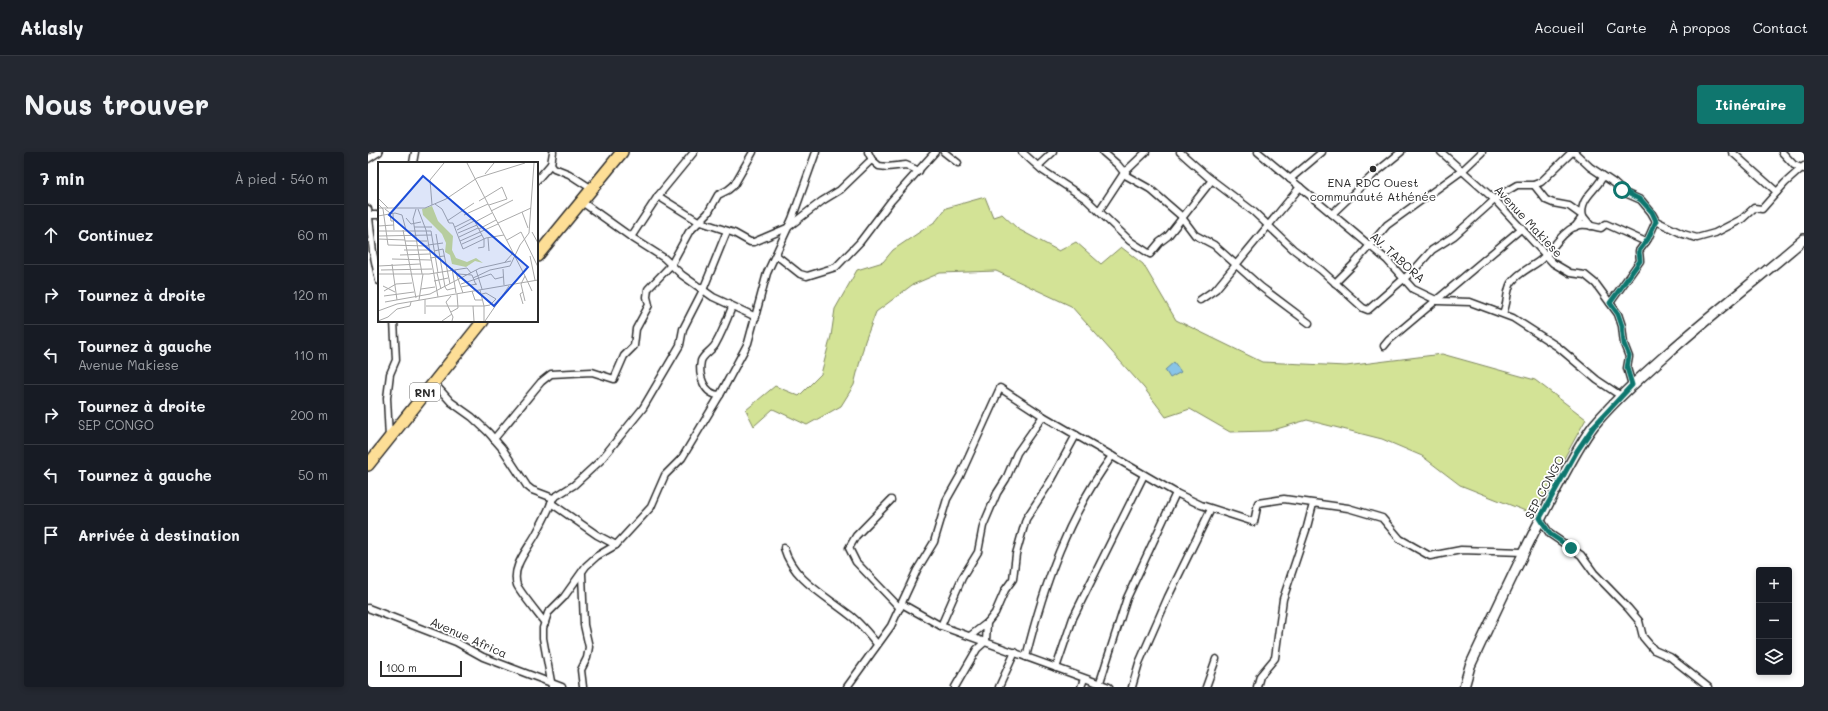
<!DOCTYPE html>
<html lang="fr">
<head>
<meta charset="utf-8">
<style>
	body { margin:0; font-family:Mali,sans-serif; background:#242831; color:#f1f3f6 }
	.controls { position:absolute; right:12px; bottom:12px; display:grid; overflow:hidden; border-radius:4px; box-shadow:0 2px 6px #0003 }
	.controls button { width:36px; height:36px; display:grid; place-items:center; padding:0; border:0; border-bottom:1px solid #363941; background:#171b24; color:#f1f3f6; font:20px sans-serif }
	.scale { position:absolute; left:12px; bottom:10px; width:82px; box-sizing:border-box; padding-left:4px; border:2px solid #2b2b2b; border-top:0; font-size:11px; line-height:14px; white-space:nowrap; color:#2b2b2b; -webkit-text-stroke:3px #fff; paint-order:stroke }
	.stop { position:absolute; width:12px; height:12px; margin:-9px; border:3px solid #0f766e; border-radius:50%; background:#fff }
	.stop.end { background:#0f766e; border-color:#fff; box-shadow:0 1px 4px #0008 }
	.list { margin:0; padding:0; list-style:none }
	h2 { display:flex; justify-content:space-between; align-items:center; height:52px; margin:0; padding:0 16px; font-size:17px }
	h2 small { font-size:13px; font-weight:400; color:#9ea1a6 }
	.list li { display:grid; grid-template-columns:26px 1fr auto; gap:12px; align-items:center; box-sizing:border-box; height:60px; padding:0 16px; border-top:1px solid #363941 }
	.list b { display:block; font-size:15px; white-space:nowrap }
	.list p { margin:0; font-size:13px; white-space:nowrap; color:#9ea1a6 }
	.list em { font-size:13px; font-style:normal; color:#9ea1a6 }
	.icon { flex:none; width:22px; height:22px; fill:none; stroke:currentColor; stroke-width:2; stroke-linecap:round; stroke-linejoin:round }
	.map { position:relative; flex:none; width:1436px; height:535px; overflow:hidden; border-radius:4px }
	header { display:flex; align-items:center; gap:24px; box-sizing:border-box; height:56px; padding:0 20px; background:#171b24; border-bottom:1px solid #363941 }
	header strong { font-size:19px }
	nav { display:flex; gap:22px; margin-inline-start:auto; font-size:14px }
	.intro { display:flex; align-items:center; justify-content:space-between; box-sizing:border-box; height:96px; padding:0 24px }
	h1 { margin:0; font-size:28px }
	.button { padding:10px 18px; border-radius:4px; background:#0f766e; color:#fff; font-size:14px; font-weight:700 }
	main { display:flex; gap:24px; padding:0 24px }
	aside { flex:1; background:#171b24; border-radius:4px; box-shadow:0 2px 6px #0003 }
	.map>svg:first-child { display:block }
</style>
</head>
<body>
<header>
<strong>Atlasly</strong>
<nav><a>Accueil</a><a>Carte</a><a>À propos</a><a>Contact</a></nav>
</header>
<div class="intro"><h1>Nous trouver</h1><a class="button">Itinéraire</a></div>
<main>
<aside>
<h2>7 min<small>À pied · 540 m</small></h2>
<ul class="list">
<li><svg class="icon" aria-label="ahead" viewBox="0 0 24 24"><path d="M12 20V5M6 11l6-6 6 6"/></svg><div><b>Continuez</b></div><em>60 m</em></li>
<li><svg class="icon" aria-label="right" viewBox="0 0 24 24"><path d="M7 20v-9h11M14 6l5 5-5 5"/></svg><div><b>Tournez à droite</b></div><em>120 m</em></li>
<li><svg class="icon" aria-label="left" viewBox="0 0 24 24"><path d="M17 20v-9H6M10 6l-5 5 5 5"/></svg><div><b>Tournez à gauche</b><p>Avenue Makiese</p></div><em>110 m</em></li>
<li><svg class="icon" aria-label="right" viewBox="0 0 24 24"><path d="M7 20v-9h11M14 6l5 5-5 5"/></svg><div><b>Tournez à droite</b><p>SEP CONGO</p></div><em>200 m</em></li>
<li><svg class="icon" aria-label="left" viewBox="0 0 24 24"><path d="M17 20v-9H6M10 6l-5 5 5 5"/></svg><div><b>Tournez à gauche</b></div><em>50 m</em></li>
<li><svg class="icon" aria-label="arrive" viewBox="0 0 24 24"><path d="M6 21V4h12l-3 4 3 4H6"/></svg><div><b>Arrivée à destination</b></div></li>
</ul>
</aside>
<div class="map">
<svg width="1436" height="535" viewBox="0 0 1436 535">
	<rect width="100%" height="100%" fill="#fff"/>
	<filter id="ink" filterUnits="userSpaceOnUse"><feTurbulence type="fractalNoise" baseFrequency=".025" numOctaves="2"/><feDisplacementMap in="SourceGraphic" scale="8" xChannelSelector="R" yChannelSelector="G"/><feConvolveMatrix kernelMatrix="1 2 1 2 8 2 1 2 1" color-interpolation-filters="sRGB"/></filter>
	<g filter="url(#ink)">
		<!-- green -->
		<polygon fill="#d3e396" stroke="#7f8760" points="617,45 625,65 634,62 650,77 691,99 708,90 733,112 753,95 775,112 808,168 894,210 978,214 1074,202 1167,228 1218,267 1165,362 1092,333 1054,304 1014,287 939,268 902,279 862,280 822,257 798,265 776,236 703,154 628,119 572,121 544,133 508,160 497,189 486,233 473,254 439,273 405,257 386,274 378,258 407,234 431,244 453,222 463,184 467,157 489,118 515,110 525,98 568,69 578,56"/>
		<!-- water -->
		<polygon fill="#88c4e8" stroke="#63879c" points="806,210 813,220 802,226 797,218"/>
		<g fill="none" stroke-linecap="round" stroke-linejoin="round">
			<!-- street casing -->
			<g stroke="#2b2b2b" stroke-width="9">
				<g id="street">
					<polyline points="500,0 504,8 511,14 519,15 538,13 551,19"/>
					<polyline points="576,0 590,11"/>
					<polyline points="654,0 674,18 718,47 762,89 782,102 792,90 800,84 844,28"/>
					<polyline points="735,0 750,13 759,24 782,37 812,63 827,83 846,93 893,135 941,171"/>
					<polyline points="812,0 840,25 886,60 925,97 953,118 995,156 1000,158 1047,117 1064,98 1086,84 1132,43 1149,33 1166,33 1173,30 1204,0"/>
					<polyline points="890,0 1019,108 1045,137 1070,149 1102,150 1145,166 1190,195 1229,228 1253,244"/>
					<polyline points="1073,0 1127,48 1185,111 1202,121 1217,123 1228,132 1250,162 1254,174 1256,192 1261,205 1259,216 1264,233"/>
					<polyline points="1206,0 1222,15 1246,31 1257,41 1273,48 1283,60 1288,69 1315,82 1329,86 1347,81 1374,67 1386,56 1394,57 1417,31 1436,14"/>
					<polyline points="1364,0 1409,40"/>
					<polyline points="1414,0 1426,13 1436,17"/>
					<polyline points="0,7 11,0"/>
					<polyline points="45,11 47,0"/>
					<polyline points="183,12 186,16 201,22 224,37"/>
					<polyline points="670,14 685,0"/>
					<polyline points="922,27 954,0"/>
					<polyline points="169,28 183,12 185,0"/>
					<polyline points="1166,33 1178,48 1185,51 1201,54 1215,64 1223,74"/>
					<polyline points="290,44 330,69 366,81 382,90 386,90 419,76 454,49 472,38 501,10 504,8"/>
					<polyline points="214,50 263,85 296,106 314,123 345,145 388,165"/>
					<polyline points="0,57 5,100 11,129"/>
					<polyline points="731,59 756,21 778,0"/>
					<polyline points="964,62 1006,22 1033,0"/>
					<polyline points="1,63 11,63"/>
					<path d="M1207,75L1215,64C1210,47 1230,37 1235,24"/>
					<polyline points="263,85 290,44 326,0"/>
					<polyline points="408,103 432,122 439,124 468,115 492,90 523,49 567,0"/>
					<polyline points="967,131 986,112 1019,73 1095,18 1114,0"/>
					<polyline points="832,148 848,137 932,35"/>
					<polyline points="1242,151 1272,109 1271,99 1280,87 1288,69"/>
					<path d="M1135,161C1140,151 1138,140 1143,131C1150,121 1160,117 1170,110C1184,100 1192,81 1208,74C1217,70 1224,75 1233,76L1238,72L1278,90"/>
					<polyline points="1016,194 1021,188 1154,76"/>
					<polyline points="65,230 83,250 104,265 120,280 134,296 159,334 164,338 185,346 206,333 232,309 275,256 312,193 315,177 335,138 359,79"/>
					<path d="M352,243C336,243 330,223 333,209C335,203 343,199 347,193C354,181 359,168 364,155"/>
					<polyline points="21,286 19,246 22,222 28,208 26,169"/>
					<polyline points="126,287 173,230 183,222 224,220 246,227 256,204 266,194 268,177 281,153 279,145 280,137 303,113 321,80 340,61 350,43 360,38 366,33 385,0"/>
					<polyline points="523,348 488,384 481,396 488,410 532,456"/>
					<polyline points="183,351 229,383 248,393"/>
					<polyline points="1172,367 1182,382 1213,403 1226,421 1260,456 1271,469 1275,485 1286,498 1302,505 1340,535"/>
					<path d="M416,396C425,427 455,442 479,461C491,469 500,481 509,492"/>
					<polyline points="214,422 216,473 221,495 219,506 213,518 215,535"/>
					<polyline points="534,452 573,474 741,535"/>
					<polyline points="0,456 88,490 115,505 194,535"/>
					<path d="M177,471C171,463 152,440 149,433C143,415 160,397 168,382C174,371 181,358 185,346"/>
					<polyline points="573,474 594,426 610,400 615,374 629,341 638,327 649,301 675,264"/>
					<polyline points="602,484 619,471"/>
					<path d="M658,505C676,432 700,364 744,304"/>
					<polyline points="688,516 705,466 776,323"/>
					<polyline points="732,530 759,446 808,341"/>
					<polyline points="184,535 175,486 175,476 180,461 196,445 218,414 229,404 248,393 283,355 297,323 314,306 352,243 380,191 399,121 424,67 448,0"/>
					<polyline points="479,535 523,474 549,418 566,390 579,347 592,324 632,236 675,264 808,341 833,353 886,370 890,351 916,347 980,356 1014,366 1032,387 1062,404 1093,398 1155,400"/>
					<polyline points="587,535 609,497 618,489 619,471 627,461 637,438 645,427 648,402 658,367 684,327 708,283"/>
					<polyline points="631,535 647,500"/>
					<polyline points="713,535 716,527"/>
					<polyline points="764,535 771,511 800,445 843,357"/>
					<polyline points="838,535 848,507"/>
					<polyline points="889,535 892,524 907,506 915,447 939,375 945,352"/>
				</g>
			</g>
			<!-- secondary casing -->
			<g stroke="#2b2b2b" stroke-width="12">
				<path id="secondary" d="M1096,535L1102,514C1129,456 1156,398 1186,341C1199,318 1210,294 1226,273C1248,247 1274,224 1299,202C1344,162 1391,126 1436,87"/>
			</g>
			<!-- highway casing -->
			<g stroke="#2b2b2b" stroke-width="14">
				<g id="highway">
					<polyline points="169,104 254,0"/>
					<polyline points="0,313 115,169"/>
				</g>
			</g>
			<!-- street -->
			<use href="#street" stroke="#fff" stroke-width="6"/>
			<!-- secondary -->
			<use href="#secondary" stroke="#fff" stroke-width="9"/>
			<!-- highway -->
			<use href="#highway" stroke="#fdde96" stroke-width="11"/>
		</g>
	</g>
	<g fill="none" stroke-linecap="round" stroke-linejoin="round" filter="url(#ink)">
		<!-- route -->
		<polyline stroke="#0f766e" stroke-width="5" points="1203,396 1182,382 1172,366 1209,299 1226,274 1264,233 1259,216 1261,204 1256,192 1254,174 1250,162 1242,151 1272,109 1271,99 1280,87 1288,69 1284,60 1273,48 1254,38"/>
	</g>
	<!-- markers -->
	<circle fill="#2b2b2b" stroke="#fff" stroke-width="1.5" cx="1005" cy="17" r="4"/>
	<g text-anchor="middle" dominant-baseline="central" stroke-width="3.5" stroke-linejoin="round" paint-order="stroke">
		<!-- shield labels -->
		<rect fill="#fff" stroke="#6b6b6b" stroke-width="1" x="42" y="231" width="30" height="18" rx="3"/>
		<g font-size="11" font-weight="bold" fill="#2b2b2b">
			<text x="57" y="240">RN1</text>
		</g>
		<!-- poi labels -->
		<g font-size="12" fill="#2b2b2b" stroke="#fff">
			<text x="1005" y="30">ENA RDC Ouest<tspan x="1005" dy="14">communauté Athénée</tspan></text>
		</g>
		<!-- street labels -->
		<g font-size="12" fill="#2b2b2b" stroke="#fff">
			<text transform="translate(1161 69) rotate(47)">Avenue Makiese</text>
			<text transform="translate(1030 105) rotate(42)">AV. TABORA</text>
			<text transform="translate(1176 335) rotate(-62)">SEP CONGO</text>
			<text transform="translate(101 485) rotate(24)">Avenue Africa</text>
		</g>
	</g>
	<!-- overview -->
	<g transform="translate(10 10)">
		<rect width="160" height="160" fill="#fff"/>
		<path d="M54,44L60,59L75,74L74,88L78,96L89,100L98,96L105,101L97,99L88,105L74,102L72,93L67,90L68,81L64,72L45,53L44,47Z" fill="#d3e396"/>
		<path fill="none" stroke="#aaa" stroke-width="1" d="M89,1L147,114L143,122L147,139M107,12L116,1M0,36L10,46M101,39L124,25L129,37L111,43M0,42L5,47L10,83L50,84M57,42L64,47L71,61H75L85,87L108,76L126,73M54,43L52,18L66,1M0,46H47L68,37L99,16L147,1M7,47L12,51L13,59H16M38,47L35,57L44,112M40,47L48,68L60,135M113,49L135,38M144,50L150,66M15,52L16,68M86,53L110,42M0,54L17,51L24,53L28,68M28,56L33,62L43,60M69,59L96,41M97,60L114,51M120,61L153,46M0,64L16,63M36,65H54M77,65L95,56L106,77M101,67L118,58M25,68L38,136M79,68L96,59M0,69H53L60,111M154,70L160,81M80,71L99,63M58,72L67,125L69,128L77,126M0,74L54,73M81,75L100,66M110,76L111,89M0,77L27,78M129,78L143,70L160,105M27,79H49M82,79L120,62M84,82L104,73M50,83L65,81M100,86L106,85V77M26,88H51M56,89L65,87L72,122M22,93L52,92M152,94L157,118M52,96L66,94M14,97L53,98M127,100L135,91M14,102L19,138M0,104L42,102M74,106L78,131M125,107L126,123M3,108L54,107M77,108L85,131M98,108L104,127M59,111L63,127M0,112H51L89,106L93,111M80,112L94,113L98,123M147,114L154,129M95,116L112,108L132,104L142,83L151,71L156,1M56,119L70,116M83,122L113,112L117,117L125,115M5,124L17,130M83,125L99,122M43,127L57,125M102,128L106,144V159M6,129L18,122L34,121M94,129L97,138H104M104,132L108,131L118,137L112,143L106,144M6,134L36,130M73,134L68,140L75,155L74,159M47,137V152M41,138L45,112M7,140L52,132L102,106L133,99M145,142L142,132L145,130M48,144H106M95,144L96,159M0,149L19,142L160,118M73,150L80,146L79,132M0,159L10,155L19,147L32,144L33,140M64,159L74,152M107,159L131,124"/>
		<path fill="#1d4ed8" fill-opacity="0.15" stroke="#1d4ed8" stroke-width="2" d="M45,14L150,105L116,144L11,53Z"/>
		<rect width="160" height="160" fill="none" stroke="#2b2b2b" stroke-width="2"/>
	</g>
</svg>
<div class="controls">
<button>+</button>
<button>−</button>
<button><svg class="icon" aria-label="layers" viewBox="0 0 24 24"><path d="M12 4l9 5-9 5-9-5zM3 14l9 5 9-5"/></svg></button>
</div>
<div class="scale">100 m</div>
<div class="stop" style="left:1254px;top:38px"></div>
<div class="stop end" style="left:1203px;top:396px"></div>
</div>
</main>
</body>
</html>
